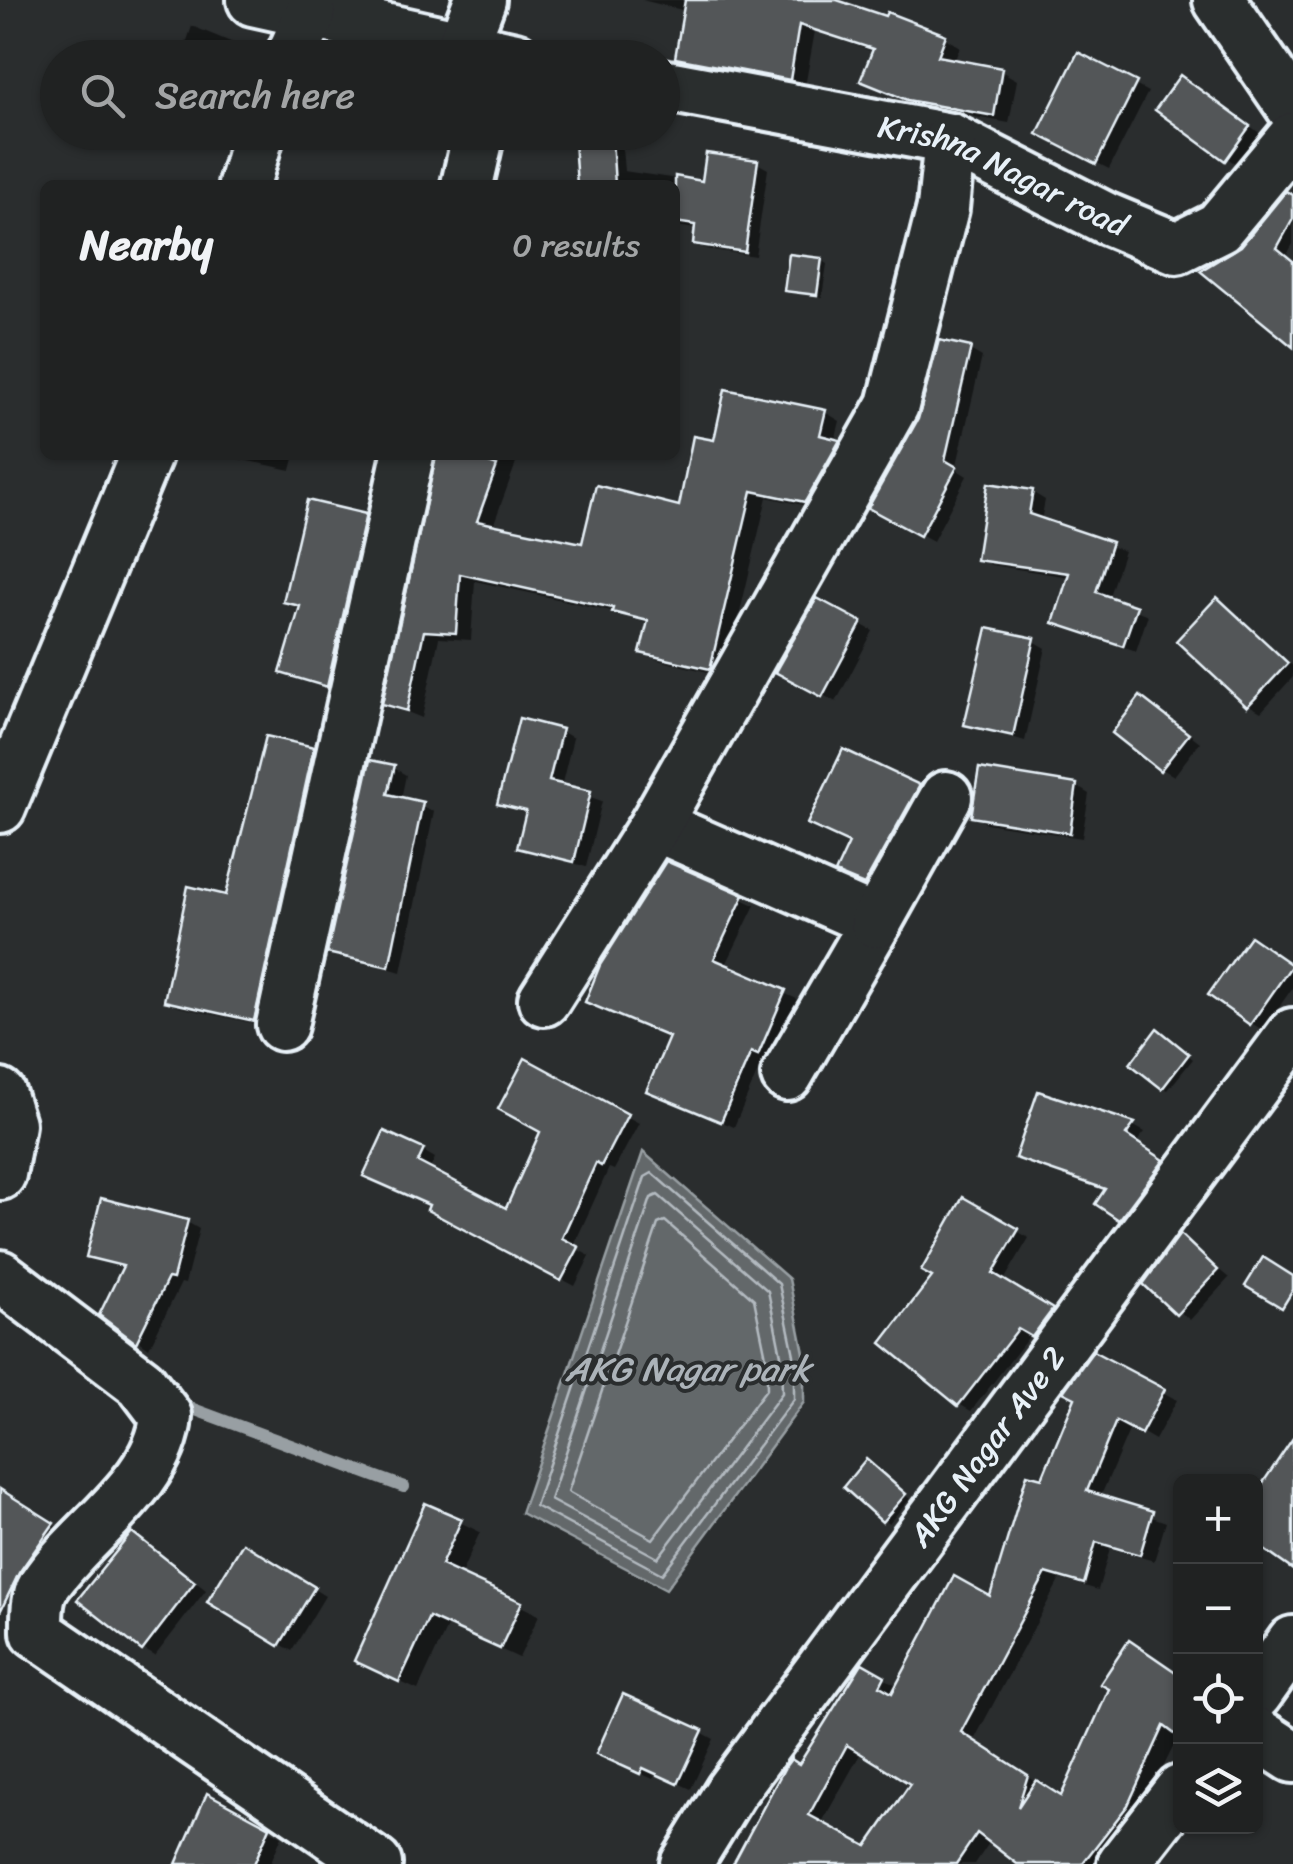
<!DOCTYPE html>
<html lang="en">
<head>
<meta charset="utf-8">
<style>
	body { margin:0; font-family:Sriracha,sans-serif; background:#2d2f2f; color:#f1f3f6 }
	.controls { position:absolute; right:30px; bottom:30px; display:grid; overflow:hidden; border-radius:15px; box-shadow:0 2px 8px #0004 }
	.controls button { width:90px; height:90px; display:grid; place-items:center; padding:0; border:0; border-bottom:2px solid #3d3f40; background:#202222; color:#f1f3f6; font:50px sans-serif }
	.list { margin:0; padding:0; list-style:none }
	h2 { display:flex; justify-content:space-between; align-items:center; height:130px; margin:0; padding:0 40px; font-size:42px }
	h2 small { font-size:32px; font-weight:400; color:#a2a4a5 }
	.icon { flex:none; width:55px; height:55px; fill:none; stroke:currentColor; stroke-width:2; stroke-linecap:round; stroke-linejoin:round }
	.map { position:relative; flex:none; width:1293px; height:1864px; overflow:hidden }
	.search { position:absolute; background:#202222; box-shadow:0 2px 8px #0004; left:40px; top:40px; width:640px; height:110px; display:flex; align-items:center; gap:25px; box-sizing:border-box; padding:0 35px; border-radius:55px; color:#a2a4a5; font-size:38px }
	.panel { position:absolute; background:#202222; box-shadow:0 2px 8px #0004; left:40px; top:180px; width:640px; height:280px; border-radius:15px }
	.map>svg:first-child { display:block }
</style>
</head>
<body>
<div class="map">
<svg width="1293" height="1864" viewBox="0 0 1293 1864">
	<rect width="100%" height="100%" fill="#2a2d2e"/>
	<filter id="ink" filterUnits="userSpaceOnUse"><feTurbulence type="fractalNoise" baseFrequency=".01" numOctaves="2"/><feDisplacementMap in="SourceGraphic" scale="20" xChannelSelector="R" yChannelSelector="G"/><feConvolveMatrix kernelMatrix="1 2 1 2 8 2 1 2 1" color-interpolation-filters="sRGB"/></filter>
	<g filter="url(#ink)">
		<!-- water -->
		<polygon fill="#63686b" stroke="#989fa3" stroke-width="2.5" points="643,1152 789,1279 804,1353 804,1402 666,1589 521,1513"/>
		<!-- shadow -->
		<g fill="#0007">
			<polygon points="642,0 829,0 945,38 960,47 954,62 1001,71 1017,80 1009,123 925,108 879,89 863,80 874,52 815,31 805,87 694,66 678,57 686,11"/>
			<polygon points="192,26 243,47 239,58 181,58"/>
			<polygon points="1079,55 1148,92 1109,169 1052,140"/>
			<polygon points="1193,85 1261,134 1239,166 1227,158"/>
			<polygon points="611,141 622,147 624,171 704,183 757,163 768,169 755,256 706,249 695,243 697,229 675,226 675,185 579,185"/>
			<polygon points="1293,198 1293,244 1286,256 1293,261 1293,344 1242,248"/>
			<polygon points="822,261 827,264 822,297 787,290"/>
			<polygon points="970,350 982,357 956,469 967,476 933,541 871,507 921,420"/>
			<polygon points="825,412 840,421 835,441 854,450 821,509 767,497 725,676 658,660 643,652 649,624 616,612 475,581 471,640 439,638 422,718 385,703 437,455 519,455 493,526 584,546 680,509 716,443"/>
			<polygon points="220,455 295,455 291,470"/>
			<polygon points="1032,492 1045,500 1041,521 1124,551 1108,599 1148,615 1136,651 1056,622 1070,577 991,565 979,558"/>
			<polygon points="365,516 376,522 339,692 283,672 302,609 286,601"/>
			<polygon points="1217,600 1293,666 1293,677 1261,712 1249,705"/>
			<polygon points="818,601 873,631 836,702 778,671"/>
			<polygon points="1034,641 1046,648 1025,741 967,724"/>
			<polygon points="1153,706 1200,742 1174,776 1162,769"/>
			<polygon points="561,731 573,738 561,787 602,801 586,867 520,846 527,814 500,803"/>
			<polygon points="313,749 325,756 266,1026 179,1007 166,1000"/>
			<polygon points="394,768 406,775 401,799 434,812 401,972 330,951"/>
			<polygon points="1076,786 1089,794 1082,838 986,823 974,816"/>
			<polygon points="919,787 937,798 883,894 838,872 851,844 829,834"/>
			<polygon points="667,864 755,905 725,967 797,999 771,1060 764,1057 734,1127 662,1097 671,1038"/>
			<polygon points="1263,946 1293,967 1293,987 1263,1030 1251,1023"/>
			<polygon points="1163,1035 1193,1059 1168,1090 1163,1087"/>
			<polygon points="526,1062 639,1123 614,1170 609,1168 573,1247 590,1256 575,1286 442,1216 432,1206 379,1182 423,1151 435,1158 429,1171 507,1212 543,1132"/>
			<polygon points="1039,1094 1134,1126 1145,1132 1136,1143 1174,1169 1132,1225 1120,1218 1107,1190 1018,1156"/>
			<polygon points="964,1200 1029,1238 1003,1282 1063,1318 1045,1342 1031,1334 971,1411 959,1404 936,1277"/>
			<polygon points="187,1222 199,1229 185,1284 181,1283 149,1348 102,1314 124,1269 89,1256"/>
			<polygon points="1181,1238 1229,1278 1190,1320 1146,1284"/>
			<polygon points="1094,1354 1177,1400 1155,1440 1131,1426 1100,1498 1166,1522 1154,1561 1110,1548 1098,1590 1060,1579 973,1742 1062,1799 1144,1651 1180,1676 1180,1733 1141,1813 1102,1864 1021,1864 991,1840 975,1864 865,1864 914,1783 862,1751 821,1824 850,1864 736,1864 863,1666 898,1686 992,1599"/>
			<polygon points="872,1465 910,1499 889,1523 883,1520"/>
			<polygon points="11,1499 65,1532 29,1583 0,1566 0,1516"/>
			<polygon points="427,1506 480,1532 460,1576 539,1615 519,1658 448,1625 418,1690 376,1671"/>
			<polygon points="144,1542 206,1590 155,1656 143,1649"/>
			<polygon points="244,1546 325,1596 292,1651 210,1601"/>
			<polygon points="701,1732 714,1739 691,1789 656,1773 653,1779 611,1760"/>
			<polygon points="208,1797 282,1836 270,1864 185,1864"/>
		</g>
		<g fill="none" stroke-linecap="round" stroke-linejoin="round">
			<!-- shore -->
			<g stroke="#b3bac0" stroke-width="2.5">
				<polygon points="652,1173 779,1284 794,1355 794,1399 662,1574 535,1506 645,1177"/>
				<polygon points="658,1195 768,1291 781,1355 782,1393 658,1558 550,1500 651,1198"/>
				<polygon points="665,1221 754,1299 766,1357 767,1388 653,1539 568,1492 658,1224"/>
			</g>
			<!-- stream -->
			<polyline stroke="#989fa3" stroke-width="12" points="193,1409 404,1487"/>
		</g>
		<!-- building -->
		<g fill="#535759" stroke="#e8f1f8" stroke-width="2.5" fill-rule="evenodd">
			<polygon points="685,0 837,0 885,16 887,12 946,35 938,56 1002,68 994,116 907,100 860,81 873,49 799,25 790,80 675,58"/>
			<polygon points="1078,52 1137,82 1096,164 1037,134"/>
			<polygon points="1180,75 1250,126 1225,161 1155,110"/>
			<polygon points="612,138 615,185 577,185 574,141"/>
			<polygon points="706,153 758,160 745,252 693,244 695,225 675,222 675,176 702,181"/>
			<polygon points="1286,191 1293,195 1293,219 1277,248 1293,261 1293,347 1200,271 1241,246"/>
			<polygon points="789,254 822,258 817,295 784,291"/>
			<polygon points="939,340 971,347 945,460 957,467 920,536 868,508 918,419"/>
			<polygon points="725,389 826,410 820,435 840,440 805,502 752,491 710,669 640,653 648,621 612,612 613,608 460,574 456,633 424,631 407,711 382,704 436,455 468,455 497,466 477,521 582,543 596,485 679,506 693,436 714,440"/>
			<polygon points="988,483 1033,490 1029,514 1112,542 1096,592 1137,606 1123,646 1053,623 1069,573 976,560"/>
			<polygon points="307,500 366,514 327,687 280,673 300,606 283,602"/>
			<polygon points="1217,597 1288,663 1247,707 1176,641"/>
			<polygon points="817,598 862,622 822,697 775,672"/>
			<polygon points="987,628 1035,638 1013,736 964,725"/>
			<polygon points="1140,696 1189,734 1160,771 1112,733"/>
			<polygon points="519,718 562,729 549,781 591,791 574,862 517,848 526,811 497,804"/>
			<polygon points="266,736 314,747 254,1021 164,1001 188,886 226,895"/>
			<polygon points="843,749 920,785 864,885 835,873 849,843 807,824"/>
			<polygon points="370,760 395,765 388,794 423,802 389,967 327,953"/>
			<polygon points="979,768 1077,784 1070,833 971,817"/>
			<polygon points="666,861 744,895 714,959 786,990 758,1055 751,1052 721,1122 646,1091 669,1037 585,1002 600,965"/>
			<polygon points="1250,936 1292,965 1250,1025 1208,995"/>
			<polygon points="1157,1028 1189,1054 1162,1089 1130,1064"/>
			<polygon points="525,1058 628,1114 601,1166 596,1163 562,1238 579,1247 561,1281 427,1210 429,1205 363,1176 384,1131 424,1149 418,1162 506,1208 540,1132 498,1109"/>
			<polygon points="1038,1091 1135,1123 1126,1135 1164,1160 1119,1220 1095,1204 1105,1189 1015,1158"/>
			<polygon points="963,1197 1019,1229 993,1273 1053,1309 1032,1337 1018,1329 958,1406 881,1343 932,1277 921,1271"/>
			<polygon points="101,1198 188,1220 173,1279 168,1278 136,1343 99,1315 123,1266 86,1257"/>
			<polygon points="1180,1234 1218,1270 1176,1315 1143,1284"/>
			<polygon points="1263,1257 1293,1276 1293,1290 1282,1308 1245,1286"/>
			<path d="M1093,1351L1165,1389L1141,1434L1116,1421L1087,1491L1153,1511L1140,1555L1096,1542L1084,1584L1046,1573L961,1732L1028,1775L1018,1807L1036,1780L1061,1796L1109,1689L1100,1684L1129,1640L1180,1675V1738L1164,1726L1128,1805L1082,1864H1017L977,1833L956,1864H733L785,1767L791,1759L799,1764L862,1663L885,1676L880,1686L892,1693L954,1576L990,1596L1027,1474L1042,1478L1075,1398L1063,1392ZM847,1745L910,1784L867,1846L809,1815Z"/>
			<polygon points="1293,1438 1293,1570 1256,1544 1256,1493"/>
			<polygon points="866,1459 906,1494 882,1522 843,1487"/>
			<polygon points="0,1489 54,1523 19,1573 0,1612"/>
			<polygon points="425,1503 462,1519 441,1565 522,1602 500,1649 429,1617 399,1682 354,1661"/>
			<polygon points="132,1532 195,1582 142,1651 77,1600"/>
			<polygon points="243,1543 315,1587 279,1646 207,1602"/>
			<polygon points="623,1694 703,1730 678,1784 643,1768 640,1774 596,1754"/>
			<polygon points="207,1793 270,1827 254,1864 176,1864"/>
		</g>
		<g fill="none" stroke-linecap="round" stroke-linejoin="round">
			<!-- minor casing -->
			<g stroke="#e8f1f8" stroke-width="58">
				<g id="minor">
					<polyline points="253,0 515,58"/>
					<polyline points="1219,0 1293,108"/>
					<polyline points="463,45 480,0"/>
					<polyline points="291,58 310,15"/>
					<path id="s1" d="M662,85L950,139L1105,218L1177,248L1219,227L1293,138"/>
					<polyline points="244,185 259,132"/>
					<polyline points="467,185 479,132"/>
					<polyline points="0,807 146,455"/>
					<polyline points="655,825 876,922 787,1075"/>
					<polyline points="876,922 946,797"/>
					<polyline points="544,1000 655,825 893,405 943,208 950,139"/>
					<polyline points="282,1025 408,455"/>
					<polyline points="0,1095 9,1124 0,1174"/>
					<path d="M0,1276L141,1383L166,1416C161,1484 79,1533 44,1586C36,1599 37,1617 37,1632L376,1864"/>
					<polyline points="1256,1694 1293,1642"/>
					<polyline points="1256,1733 1293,1757"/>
					<path id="s2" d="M686,1864L731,1791L1293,1034"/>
					<polyline points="1123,1864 1180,1791"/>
				</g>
			</g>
			<!-- minor -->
			<use href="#minor" stroke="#2a2d2e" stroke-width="50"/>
		</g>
	</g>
	<g text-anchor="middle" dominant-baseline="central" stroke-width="8" stroke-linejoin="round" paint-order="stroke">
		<!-- street labels -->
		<g font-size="32" fill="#e8f1f8" stroke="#2a2d2e">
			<text stroke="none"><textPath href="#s1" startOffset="355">Krishna Nagar road</textPath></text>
			<text stroke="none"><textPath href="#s2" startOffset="515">AKG Nagar Ave 2</textPath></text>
		</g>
		<!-- water labels -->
		<g font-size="35" font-style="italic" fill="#acb3b9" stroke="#2a2d2e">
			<text x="688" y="1369">AKG Nagar park</text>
		</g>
	</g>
</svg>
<div class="controls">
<button>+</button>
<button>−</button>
<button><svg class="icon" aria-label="locate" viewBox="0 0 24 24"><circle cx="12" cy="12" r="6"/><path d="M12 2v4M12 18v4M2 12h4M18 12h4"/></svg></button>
<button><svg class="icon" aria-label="layers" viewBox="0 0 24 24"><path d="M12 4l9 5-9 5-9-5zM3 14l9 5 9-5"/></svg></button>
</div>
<div class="search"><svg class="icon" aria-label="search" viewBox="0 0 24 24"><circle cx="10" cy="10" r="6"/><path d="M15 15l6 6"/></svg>Search here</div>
<section class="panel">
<h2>Nearby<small>0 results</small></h2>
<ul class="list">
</ul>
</section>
</div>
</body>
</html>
